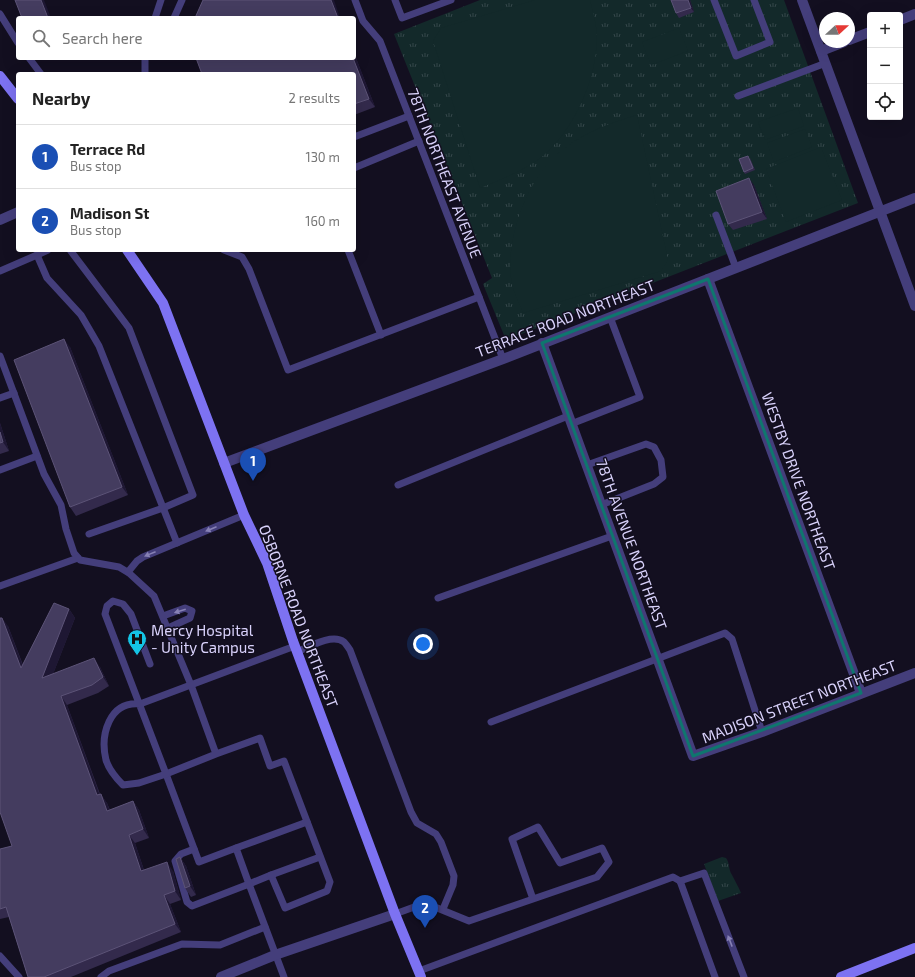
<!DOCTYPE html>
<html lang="en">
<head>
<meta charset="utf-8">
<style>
	body { margin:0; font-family:"Exo 2",sans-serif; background:#f6f6f6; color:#222 }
	.controls { position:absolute; right:12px; top:12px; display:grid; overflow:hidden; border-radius:4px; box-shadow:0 4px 16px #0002 }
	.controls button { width:36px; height:36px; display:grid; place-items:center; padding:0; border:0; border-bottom:1px solid #e0e0e0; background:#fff; color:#222; font:20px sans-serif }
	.compass { position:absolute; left:819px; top:12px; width:36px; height:36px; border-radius:50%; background:#fff; box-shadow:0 4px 16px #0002; rotate:69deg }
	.you { position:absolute; left:423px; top:644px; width:14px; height:14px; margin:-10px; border:3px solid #fff; border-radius:50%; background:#1a73e8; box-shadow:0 0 0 6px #1a73e833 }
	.badge { display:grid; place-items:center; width:26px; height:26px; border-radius:50%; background:#111827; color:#fff; font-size:13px; font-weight:700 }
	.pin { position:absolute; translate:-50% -33px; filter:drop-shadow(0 1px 2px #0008) }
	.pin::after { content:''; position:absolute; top:21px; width:14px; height:12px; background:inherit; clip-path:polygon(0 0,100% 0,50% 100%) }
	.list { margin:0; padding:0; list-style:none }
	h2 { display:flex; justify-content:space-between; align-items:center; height:52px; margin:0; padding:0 16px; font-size:17px }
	h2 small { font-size:13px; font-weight:400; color:#767676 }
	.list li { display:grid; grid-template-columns:26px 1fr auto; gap:12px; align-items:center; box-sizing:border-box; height:64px; padding:0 16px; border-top:1px solid #e0e0e0 }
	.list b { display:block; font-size:15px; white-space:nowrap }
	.list p { margin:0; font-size:13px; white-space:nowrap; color:#767676 }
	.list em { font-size:13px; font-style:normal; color:#767676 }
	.icon { flex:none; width:22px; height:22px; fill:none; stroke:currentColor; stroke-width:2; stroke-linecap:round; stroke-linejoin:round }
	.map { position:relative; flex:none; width:915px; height:977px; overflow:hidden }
	.search { position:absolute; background:#fff; box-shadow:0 4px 16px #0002; left:16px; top:16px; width:340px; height:44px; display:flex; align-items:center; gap:10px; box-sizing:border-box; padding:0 14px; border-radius:4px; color:#767676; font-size:15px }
	.panel { position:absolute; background:#fff; box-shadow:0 4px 16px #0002; left:16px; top:72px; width:340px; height:180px; border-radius:4px }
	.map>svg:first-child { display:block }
</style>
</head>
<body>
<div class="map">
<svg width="915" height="977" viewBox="0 0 915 977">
	<defs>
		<pattern id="grass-tufts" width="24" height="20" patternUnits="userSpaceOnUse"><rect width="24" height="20" fill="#13292a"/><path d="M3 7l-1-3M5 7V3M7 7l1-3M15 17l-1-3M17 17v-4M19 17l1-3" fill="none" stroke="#35474a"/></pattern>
	</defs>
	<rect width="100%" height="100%" fill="#130f20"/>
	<!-- grass -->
	<g fill="url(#grass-tufts)">
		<polygon points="480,0 784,0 858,203 506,340 483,284 492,278 394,34"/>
		<path d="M722,857L726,858C730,863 728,869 732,875C735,881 738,886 741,893L718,901L704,864Z"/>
	</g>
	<!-- pitch -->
	<g fill="#13292a">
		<path d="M535,0H590C592,9 595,18 596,27C601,70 577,126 544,155C526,170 502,179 480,188L433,41L441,28Z"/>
		<polygon points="679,28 688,51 651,65 642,42"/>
		<polygon points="798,108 804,126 765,140 758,122"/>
		<path d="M637,115L668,260L661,271L523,313C519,302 512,290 511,278C508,256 513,234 520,213C542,153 579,132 637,115Z"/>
		<polygon points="805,129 812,147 774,162 767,143"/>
		<polygon points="821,147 842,200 786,222 766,169"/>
	</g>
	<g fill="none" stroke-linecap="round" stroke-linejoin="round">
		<!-- lane -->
		<g stroke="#443e7b" stroke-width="7">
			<polyline points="355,0 363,21 380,41 503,359"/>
			<polyline points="395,0 402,18 451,0"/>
			<polyline points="714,0 736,56 770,42 754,0"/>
			<polyline points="0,14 18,43"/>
			<polyline points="155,18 161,0"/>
			<polyline points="174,18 182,0"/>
			<polyline points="29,58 41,74"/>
			<polyline points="145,74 145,58"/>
			<polyline points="738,96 826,63"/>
			<polyline points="354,137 409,116"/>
			<polyline points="354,168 419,141"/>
			<polyline points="716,215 736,268"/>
			<polyline points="70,250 129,328 193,495 163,508 89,534"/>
			<polyline points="224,250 242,257 249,269 288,370 479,297"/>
			<polyline points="348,250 381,335"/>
			<polyline points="37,255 48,250"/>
			<polyline points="0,271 37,255 47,278 81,315 99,346 177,543"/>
			<polyline points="0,356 44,474 61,505 66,529 74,553 80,560 119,567 129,573 154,596 191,685 216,754 260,738 270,766 284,761 330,882 327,891 285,908 271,875 249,884 236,848 199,862 166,774 216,754"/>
			<polyline points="0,398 14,393"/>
			<polyline points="571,424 640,397 610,317"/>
			<polyline points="587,465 646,444 654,447 661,460 663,477 654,484 601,505"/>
			<polyline points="0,470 37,456"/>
			<polyline points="398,485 568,416"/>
			<polyline points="128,572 137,561 143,557 244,515"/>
			<polyline points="0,586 78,558"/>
			<polyline points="438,598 612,536"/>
			<polyline points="163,616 185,608 192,611 190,618 168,628"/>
			<path d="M297,652C309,647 332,633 344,642C346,644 348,647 350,650L411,812L417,823L436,834L441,842L454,876L453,885L443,909"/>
			<path d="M150,664L131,614L123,604L113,601L107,606L105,614L166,774L139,783L123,785C116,778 109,770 106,760C100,735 109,701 140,704L295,646"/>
			<polyline points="491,722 725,633 732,639 762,732"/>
			<polyline points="236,848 307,822"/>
			<polyline points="194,849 181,854 175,861 187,902 192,906 249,884 284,977"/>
			<polyline points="271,875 320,857"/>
			<polyline points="680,881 715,977"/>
			<polyline points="395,914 425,903 469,921 597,877 609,862 602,848 560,863 538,827 512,839 533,899"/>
			<polyline points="0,956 19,977"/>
			<polyline points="419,971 673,877 680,881 704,873 744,977"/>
			<polyline points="101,977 109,971 182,944 220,945 265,927"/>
		</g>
		<!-- street -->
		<g stroke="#443e7b" stroke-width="10">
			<polyline points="802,0 915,306"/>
			<polyline points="900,20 915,14"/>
			<polyline points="849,40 870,32"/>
			<polyline points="821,51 844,42"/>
			<polyline points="0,220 18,212"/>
			<polyline points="708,279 861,693"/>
			<polyline points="542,343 693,756 762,732 915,673"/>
			<polyline points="224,463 503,359 915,198"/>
			<polyline points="221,977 275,955 395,914"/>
		</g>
		<!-- secondary -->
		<g stroke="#7d72f2" stroke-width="10">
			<polyline points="0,76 18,99"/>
			<polyline points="127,250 163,303 244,515 267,563 293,641 395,914 421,977"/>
			<polyline points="841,977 915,948"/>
		</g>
	</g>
	<!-- wall -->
	<g fill="#332a4c">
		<polygon points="690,0 694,12 679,18 676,13"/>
		<polygon points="354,53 375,107 354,115"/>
		<polygon points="750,158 755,170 745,174 744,172"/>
		<polygon points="754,185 767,219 733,230 728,224"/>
		<polygon points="70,347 128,495 76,516 70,507"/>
		<polygon points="0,423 9,451 0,454"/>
		<polygon points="69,609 75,618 53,674 100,667 109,686 98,693 67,705 100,794 107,803 110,810 133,801 139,810 149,838 135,843 144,870 173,871 181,900 170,904 181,932 71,977 28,977 9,917 0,919 0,849 12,846 8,626 23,665"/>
		<polygon points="180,857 186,866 196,895 191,897 185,888"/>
	</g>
	<!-- shaded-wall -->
	<g fill="#1e1733">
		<polygon points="41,0 44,0 51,18 48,18"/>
		<polygon points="331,0 334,0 340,18 338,18"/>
		<polygon points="688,0 690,0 694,12 691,8"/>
		<polygon points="354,53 375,107 369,99 353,58 354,58"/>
		<polygon points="749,178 754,185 767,219 762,212"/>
		<polygon points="64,339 70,347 128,495 122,487"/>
		<polygon points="0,423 9,451 3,442 0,432"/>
		<polygon points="69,609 75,618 48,687 42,678"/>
		<polygon points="2,618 8,626 27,677 21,668"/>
		<polygon points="94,658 100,667 109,686 103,677"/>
		<polygon points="61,696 67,705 103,804 97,795"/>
		<polygon points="101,794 107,803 113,820 107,811"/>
		<polygon points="133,801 139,810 149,838 143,829"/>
		<polygon points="129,835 135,843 147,880 141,871"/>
		<polygon points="180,857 186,866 196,895 190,886"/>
		<polygon points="167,862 173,871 181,900 175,891"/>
		<polygon points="164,895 170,904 181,932 175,924"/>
	</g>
	<!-- building -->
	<g fill="#443c5f" stroke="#5c5377">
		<polygon points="15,0 41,0 48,18 22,18"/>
		<polygon points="203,0 331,0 338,18 195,18"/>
		<polygon points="671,0 688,0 691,8 676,13"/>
		<polygon points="196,58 353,58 369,99 354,104 354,74 202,74"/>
		<polygon points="748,156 753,168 744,172 739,159"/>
		<polygon points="749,178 762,212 728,224 716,191"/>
		<polygon points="64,339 122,487 70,507 14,360"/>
		<polygon points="0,432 3,442 0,443"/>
		<polygon points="54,603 69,609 42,678 94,658 103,677 92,685 61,696 97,795 101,794 107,811 133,801 143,829 129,835 141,871 167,862 175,891 164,895 175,924 44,977 28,977 6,907 0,909 0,849 12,846 0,812 0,618 2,618 21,668"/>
		<polygon points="180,857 190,886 185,888 176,859"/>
	</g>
	<!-- one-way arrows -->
	<defs><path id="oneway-solid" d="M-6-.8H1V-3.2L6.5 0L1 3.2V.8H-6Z"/></defs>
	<g fill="#8781b5">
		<use href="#oneway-solid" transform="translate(211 529) rotate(157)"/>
		<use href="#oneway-solid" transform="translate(150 554) rotate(158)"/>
		<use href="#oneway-solid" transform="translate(180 611) rotate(163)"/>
		<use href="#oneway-solid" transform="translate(730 941) rotate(-111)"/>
	</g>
	<!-- marked area -->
	<path fill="none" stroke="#0f766e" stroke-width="3" stroke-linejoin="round" d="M708,279L861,693L693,756L542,343Z"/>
	<!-- icons -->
	<defs>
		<g id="hospital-pin" transform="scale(1)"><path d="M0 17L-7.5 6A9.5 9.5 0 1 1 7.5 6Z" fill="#14c4e5" stroke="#130f20"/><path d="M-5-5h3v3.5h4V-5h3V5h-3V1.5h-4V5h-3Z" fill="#111"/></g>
	</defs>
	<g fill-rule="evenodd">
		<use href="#hospital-pin" x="137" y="639"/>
	</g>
	<g text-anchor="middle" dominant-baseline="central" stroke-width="3" stroke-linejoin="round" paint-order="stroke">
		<!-- street labels -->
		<g font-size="15" fill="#d9d2fb" stroke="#130f20">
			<text transform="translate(445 173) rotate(69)">78TH NORTHEAST AVENUE</text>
			<text transform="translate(565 318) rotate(-21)">TERRACE ROAD NORTHEAST</text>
			<text transform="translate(799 481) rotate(70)">WESTBY DRIVE NORTHEAST</text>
			<text transform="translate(632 544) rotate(70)">78TH AVENUE NORTHEAST</text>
			<text transform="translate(299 616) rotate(69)">OSBORNE ROAD NORTHEAST</text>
			<text transform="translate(799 701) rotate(-21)">MADISON STREET NORTHEAST</text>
		</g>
		<!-- poi labels -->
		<g font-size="15" fill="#d9d2fb" stroke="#130f20" text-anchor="start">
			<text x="151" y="630">Mercy Hospital<tspan x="151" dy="17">- Unity Campus</tspan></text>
		</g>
	</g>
</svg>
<div class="controls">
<button>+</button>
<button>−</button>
<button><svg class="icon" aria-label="locate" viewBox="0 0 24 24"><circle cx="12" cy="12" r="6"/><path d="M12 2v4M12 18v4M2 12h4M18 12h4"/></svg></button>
</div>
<svg class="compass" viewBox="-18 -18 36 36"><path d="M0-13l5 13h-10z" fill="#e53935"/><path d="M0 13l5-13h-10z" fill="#767676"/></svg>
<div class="you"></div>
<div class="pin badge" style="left:253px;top:481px;background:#1a4fb4">1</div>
<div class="pin badge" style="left:425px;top:928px;background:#1a4fb4">2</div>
<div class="search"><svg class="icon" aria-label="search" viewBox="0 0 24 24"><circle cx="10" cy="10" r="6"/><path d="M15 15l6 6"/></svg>Search here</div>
<section class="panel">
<h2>Nearby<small>2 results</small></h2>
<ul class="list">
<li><span class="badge" style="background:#1a4fb4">1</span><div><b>Terrace Rd</b><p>Bus stop</p></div><em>130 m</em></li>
<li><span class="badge" style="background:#1a4fb4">2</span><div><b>Madison St</b><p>Bus stop</p></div><em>160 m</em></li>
</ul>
</section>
</div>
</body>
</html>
